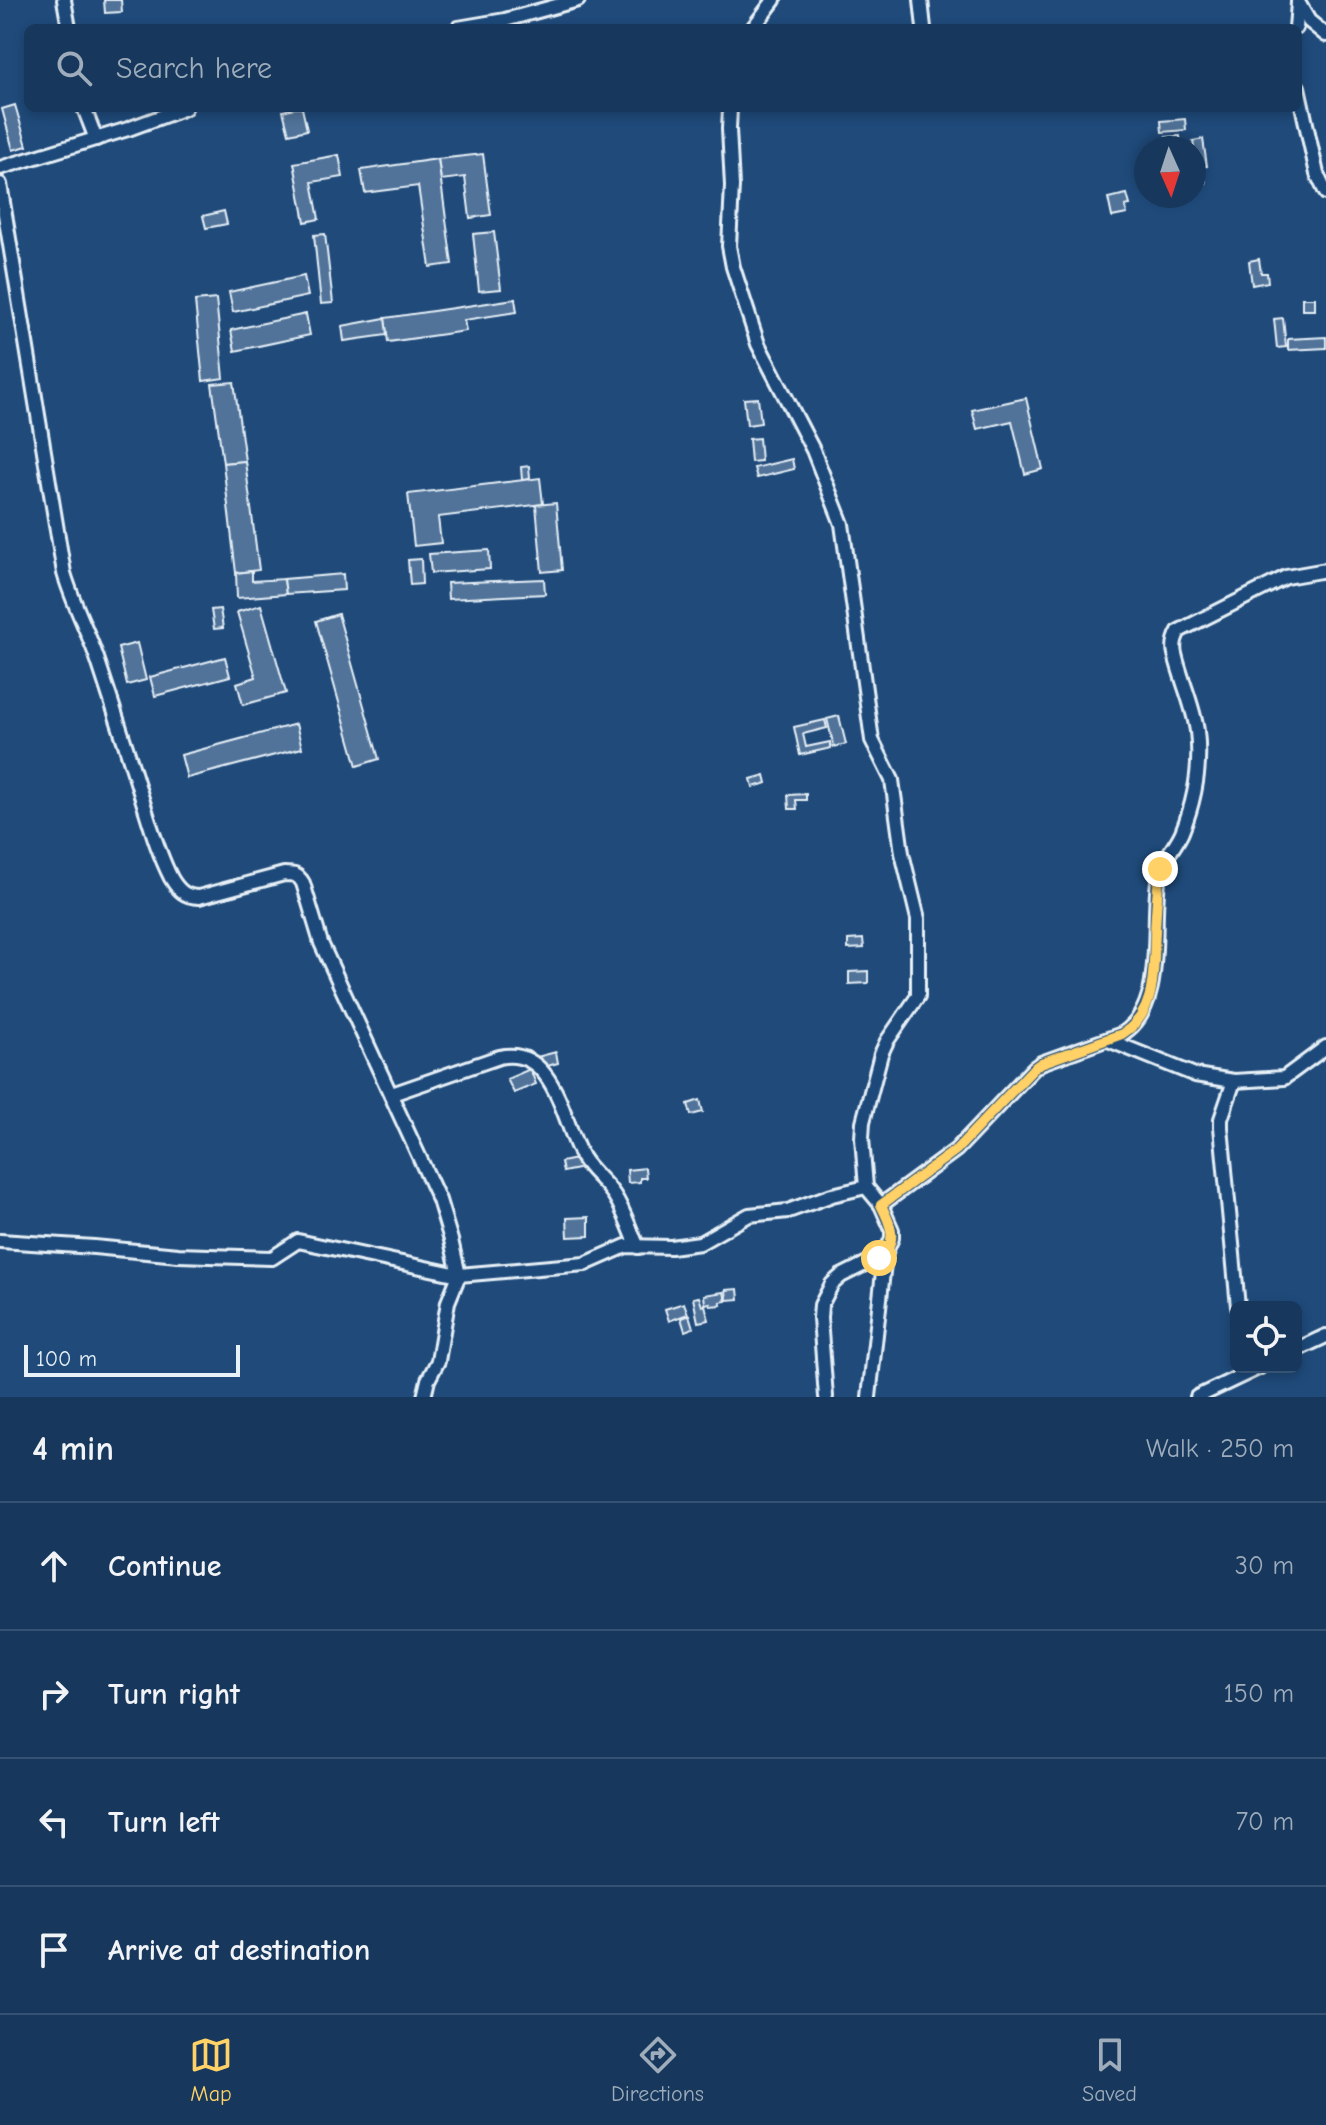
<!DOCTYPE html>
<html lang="en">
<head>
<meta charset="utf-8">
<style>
	body { margin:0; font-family:"Comic Neue",sans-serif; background:#244365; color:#f1f3f6 }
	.controls { position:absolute; right:24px; bottom:24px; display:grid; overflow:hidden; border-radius:12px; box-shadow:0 4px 12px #0003 }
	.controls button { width:72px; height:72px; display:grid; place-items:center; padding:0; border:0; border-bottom:2px solid #365272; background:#17385c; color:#f1f3f6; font:40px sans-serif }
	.compass { position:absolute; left:1134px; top:136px; width:72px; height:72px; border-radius:50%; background:#17385c; box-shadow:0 4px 12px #0003; rotate:177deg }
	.scale { position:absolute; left:24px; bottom:20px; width:216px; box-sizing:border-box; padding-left:8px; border:4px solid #e8f1f8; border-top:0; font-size:22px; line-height:28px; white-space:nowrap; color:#e8f1f8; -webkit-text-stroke:6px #1f4a7a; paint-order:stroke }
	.stop { position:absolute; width:24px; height:24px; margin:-18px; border:6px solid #ffd166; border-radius:50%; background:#fff }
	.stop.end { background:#ffd166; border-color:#fff; box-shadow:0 2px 8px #0008 }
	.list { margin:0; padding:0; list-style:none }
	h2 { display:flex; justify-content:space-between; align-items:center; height:104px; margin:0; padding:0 32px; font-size:34px }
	h2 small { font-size:26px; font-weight:400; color:#9eacbb }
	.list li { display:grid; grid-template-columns:52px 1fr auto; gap:24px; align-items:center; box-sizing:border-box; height:128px; padding:0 32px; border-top:2px solid #365272 }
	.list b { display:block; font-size:30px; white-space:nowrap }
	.list em { font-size:26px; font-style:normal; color:#9eacbb }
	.icon { flex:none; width:44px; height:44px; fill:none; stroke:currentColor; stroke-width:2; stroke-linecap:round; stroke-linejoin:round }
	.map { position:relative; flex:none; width:1326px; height:1397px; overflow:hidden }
	.search { position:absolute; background:#17385c; box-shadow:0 4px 12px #0003; left:24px; right:24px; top:24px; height:88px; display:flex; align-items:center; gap:20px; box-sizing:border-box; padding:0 28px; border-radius:12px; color:#9eacbb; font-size:30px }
	.sheet { height:616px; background:#17385c }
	nav { display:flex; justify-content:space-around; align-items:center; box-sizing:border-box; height:112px; border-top:2px solid #365272; background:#17385c; font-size:22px; color:#9eacbb }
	nav a { display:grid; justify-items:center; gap:4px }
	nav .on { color:#ffd166 }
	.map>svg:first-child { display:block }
</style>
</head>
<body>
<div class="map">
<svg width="1326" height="1397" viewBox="0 0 1326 1397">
	<rect width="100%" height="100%" fill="#1f4a7a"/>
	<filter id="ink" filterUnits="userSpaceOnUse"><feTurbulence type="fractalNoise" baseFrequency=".0125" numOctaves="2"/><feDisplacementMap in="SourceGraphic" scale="16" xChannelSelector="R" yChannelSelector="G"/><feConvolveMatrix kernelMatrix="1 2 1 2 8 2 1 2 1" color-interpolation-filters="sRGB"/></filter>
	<g filter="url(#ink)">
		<!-- building -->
		<g fill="#517399" stroke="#e8f1f8" stroke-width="2">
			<polygon points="104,0 121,0 122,12 105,13"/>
			<polygon points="15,105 27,146 13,150 2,109"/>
			<polygon points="294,108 302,108 307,130 289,134 283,111"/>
			<polygon points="1185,119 1186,130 1162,132 1161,121"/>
			<polygon points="1180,136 1181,148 1166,148 1165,137"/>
			<polygon points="1203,139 1207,166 1197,167 1193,141"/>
			<polygon points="483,154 491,215 470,218 465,177 441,180 438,159"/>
			<polygon points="339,155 343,177 312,182 319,219 305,222 294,163"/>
			<polygon points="438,159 452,264 430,267 418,186 365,193 361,170"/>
			<polygon points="1201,170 1206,183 1194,187 1194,172"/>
			<polygon points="1127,194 1130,205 1125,206 1127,214 1112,217 1108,198"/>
			<polygon points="224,211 227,224 206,228 203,216"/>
			<polygon points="494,232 501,289 479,291 473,234"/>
			<polygon points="325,234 333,303 321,304 314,235"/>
			<polygon points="1259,259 1261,273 1267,273 1268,282 1252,285 1249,261"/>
			<polygon points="304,276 308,296 233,312 229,292"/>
			<rect x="1302" y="298" width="13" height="12"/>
			<polygon points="216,299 224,378 203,381 195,301"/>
			<polygon points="515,299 517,312 464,320 466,331 388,342 385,318"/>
			<polygon points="306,314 310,335 235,351 231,330"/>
			<polygon points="385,318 387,335 344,341 342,326"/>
			<polygon points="1283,318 1286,347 1277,348 1274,319"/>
			<polygon points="1326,337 1326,348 1288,350 1288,339"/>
			<polygon points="234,382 245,461 223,463 212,384"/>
			<polygon points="758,398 761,423 747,425 744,399"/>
			<polygon points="1026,398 1043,469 1025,474 1012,421 977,429 972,410"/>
			<polygon points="759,438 761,461 751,462 749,439"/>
			<polygon points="792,459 794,469 757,478 754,468"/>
			<polygon points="245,461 259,570 236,573 223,463"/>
			<polygon points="529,466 530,479 522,480 521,467"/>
			<polygon points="540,478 543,504 438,517 441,543 414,546 408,494"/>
			<polygon points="556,503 562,570 542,572 536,505"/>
			<polygon points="489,550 490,569 431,573 429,554"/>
			<polygon points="421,559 422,584 410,585 408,560"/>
			<polygon points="252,571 252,581 284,579 286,594 237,598 236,573"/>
			<polygon points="343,574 344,590 286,594 284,579"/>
			<polygon points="544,579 545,594 448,599 447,583"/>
			<polygon points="261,605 286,693 243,705 237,683 256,677 237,612"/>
			<polygon points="220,609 223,628 214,629 211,610"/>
			<polygon points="338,614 379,759 357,766 316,621"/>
			<polygon points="137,643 146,680 127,685 118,648"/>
			<polygon points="225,657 230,676 155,696 150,677"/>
			<polygon points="839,716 846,744 834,747 827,719"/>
			<polygon points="825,720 827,728 803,734 806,747 830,742 831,748 800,755 794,727"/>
			<polygon points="296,724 302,748 187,778 181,755"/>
			<polygon points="765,775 767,783 753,787 751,779"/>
			<polygon points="806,794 806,800 796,800 797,809 789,809 788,795"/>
			<polygon points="863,939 864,948 848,949 848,940"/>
			<polygon points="868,971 868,983 849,984 849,972"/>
			<polygon points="556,1052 558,1063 540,1068 537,1057"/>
			<polygon points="530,1069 536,1084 514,1093 507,1079"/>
			<polygon points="700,1100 703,1112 691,1115 688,1104"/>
			<polygon points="581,1158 583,1168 563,1172 561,1162"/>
			<polygon points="645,1168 646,1178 640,1178 640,1182 628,1183 627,1170"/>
			<polygon points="589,1217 589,1236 568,1237 567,1218"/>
			<polygon points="738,1289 739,1299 727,1300 726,1290"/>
			<polygon points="724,1292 726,1301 720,1302 721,1305 710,1306 710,1303 705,1304 704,1295"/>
			<polygon points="699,1297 702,1306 705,1305 709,1320 698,1322 693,1298"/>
			<polygon points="684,1303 688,1314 669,1321 665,1309"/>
			<polygon points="689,1315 693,1328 685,1331 681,1318"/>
		</g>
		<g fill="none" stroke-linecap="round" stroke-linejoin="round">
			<!-- street casing -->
			<g stroke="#e8f1f8" stroke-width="18">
				<g id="street">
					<polyline points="64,0 69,28"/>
					<polyline points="921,0 924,28"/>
					<polyline points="1298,2 1309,21 1326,35"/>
					<polyline points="458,28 505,20 578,0"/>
					<polyline points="753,28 774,0"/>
					<polyline points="1296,28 1298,3"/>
					<polyline points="1298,87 1317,174 1326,193"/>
					<polyline points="84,108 96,139"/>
					<polyline points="730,108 729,129 732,186 729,246 733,267 758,344 813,450 842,524 872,740 892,780 902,853 918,919 918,996 887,1041 881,1054 863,1122 862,1138 866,1187 881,1205 892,1230 892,1238 885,1254 841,1276 832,1284 821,1305 820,1318 826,1397"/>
					<polyline points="0,168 128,129 185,108"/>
					<path d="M0,184L64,573C73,604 89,633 99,664C113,707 127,749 140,792C149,820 157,851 171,878C178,890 185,897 199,897L284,874C293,874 298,874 303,883L321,943L439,1200L451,1240L459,1275L448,1302L438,1361L428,1380L424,1397"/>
					<polyline points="1108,1040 1195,1075 1234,1081 1284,1078 1326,1047"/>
					<polyline points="1234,1081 1221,1119 1221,1127 1238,1307"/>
					<path d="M392,1094L499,1057C555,1045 563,1123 582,1157C591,1172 605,1181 614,1195C624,1210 630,1230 638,1247"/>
					<path d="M881,1205L956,1150L1034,1068L1041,1063L1122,1034C1168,1006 1150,922 1159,875C1162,860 1176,846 1182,832C1195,800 1201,765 1197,731C1193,704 1181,680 1175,654C1173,646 1175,638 1179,631L1286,577L1326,570"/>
					<polyline points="0,1241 94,1247 178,1255 272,1258 298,1241 459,1275 585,1264 626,1246 671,1247 700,1243 749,1215 788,1211 832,1195 866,1187"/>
					<polyline points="1296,1350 1326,1336"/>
					<polyline points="869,1397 885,1254"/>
					<polyline points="1197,1397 1260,1367"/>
				</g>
			</g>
			<!-- street -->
			<use href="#street" stroke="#1f4a7a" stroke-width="12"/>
		</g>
	</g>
	<g fill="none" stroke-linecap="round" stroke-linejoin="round" filter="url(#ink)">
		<!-- route -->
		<path stroke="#ffd166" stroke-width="10" d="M879,1258C899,1243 891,1224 881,1205L956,1150L1034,1068L1041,1063L1122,1034C1158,1013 1153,968 1155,932C1156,911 1157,890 1160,869"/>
	</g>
</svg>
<div class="controls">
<button><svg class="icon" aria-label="locate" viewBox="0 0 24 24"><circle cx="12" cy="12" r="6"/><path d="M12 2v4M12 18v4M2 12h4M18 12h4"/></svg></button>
</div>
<svg class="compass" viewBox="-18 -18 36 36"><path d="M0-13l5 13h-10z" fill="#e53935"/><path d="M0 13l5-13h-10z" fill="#9eacbb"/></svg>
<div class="scale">100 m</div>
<div class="stop" style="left:879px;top:1258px"></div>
<div class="stop end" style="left:1160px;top:869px"></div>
<div class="search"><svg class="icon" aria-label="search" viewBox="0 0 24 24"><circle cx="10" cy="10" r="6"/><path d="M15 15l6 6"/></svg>Search here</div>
</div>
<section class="sheet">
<h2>4 min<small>Walk · 250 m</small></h2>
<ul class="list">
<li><svg class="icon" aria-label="ahead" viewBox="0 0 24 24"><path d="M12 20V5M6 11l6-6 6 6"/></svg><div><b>Continue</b></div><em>30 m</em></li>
<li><svg class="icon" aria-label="right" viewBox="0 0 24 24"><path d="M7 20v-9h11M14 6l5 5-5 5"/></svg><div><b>Turn right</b></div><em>150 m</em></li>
<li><svg class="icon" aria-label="left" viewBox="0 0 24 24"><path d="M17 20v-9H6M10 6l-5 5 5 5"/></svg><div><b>Turn left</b></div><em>70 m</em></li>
<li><svg class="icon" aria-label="arrive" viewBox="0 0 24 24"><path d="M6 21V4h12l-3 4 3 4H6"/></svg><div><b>Arrive at destination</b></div></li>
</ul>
</section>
<nav>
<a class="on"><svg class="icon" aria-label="map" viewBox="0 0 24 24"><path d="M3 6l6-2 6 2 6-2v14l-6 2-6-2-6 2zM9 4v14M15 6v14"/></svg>Map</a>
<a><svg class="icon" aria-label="directions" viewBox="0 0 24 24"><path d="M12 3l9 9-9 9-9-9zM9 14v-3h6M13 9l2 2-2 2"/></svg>Directions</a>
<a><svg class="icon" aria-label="saved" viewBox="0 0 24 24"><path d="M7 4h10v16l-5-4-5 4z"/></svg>Saved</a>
</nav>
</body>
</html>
